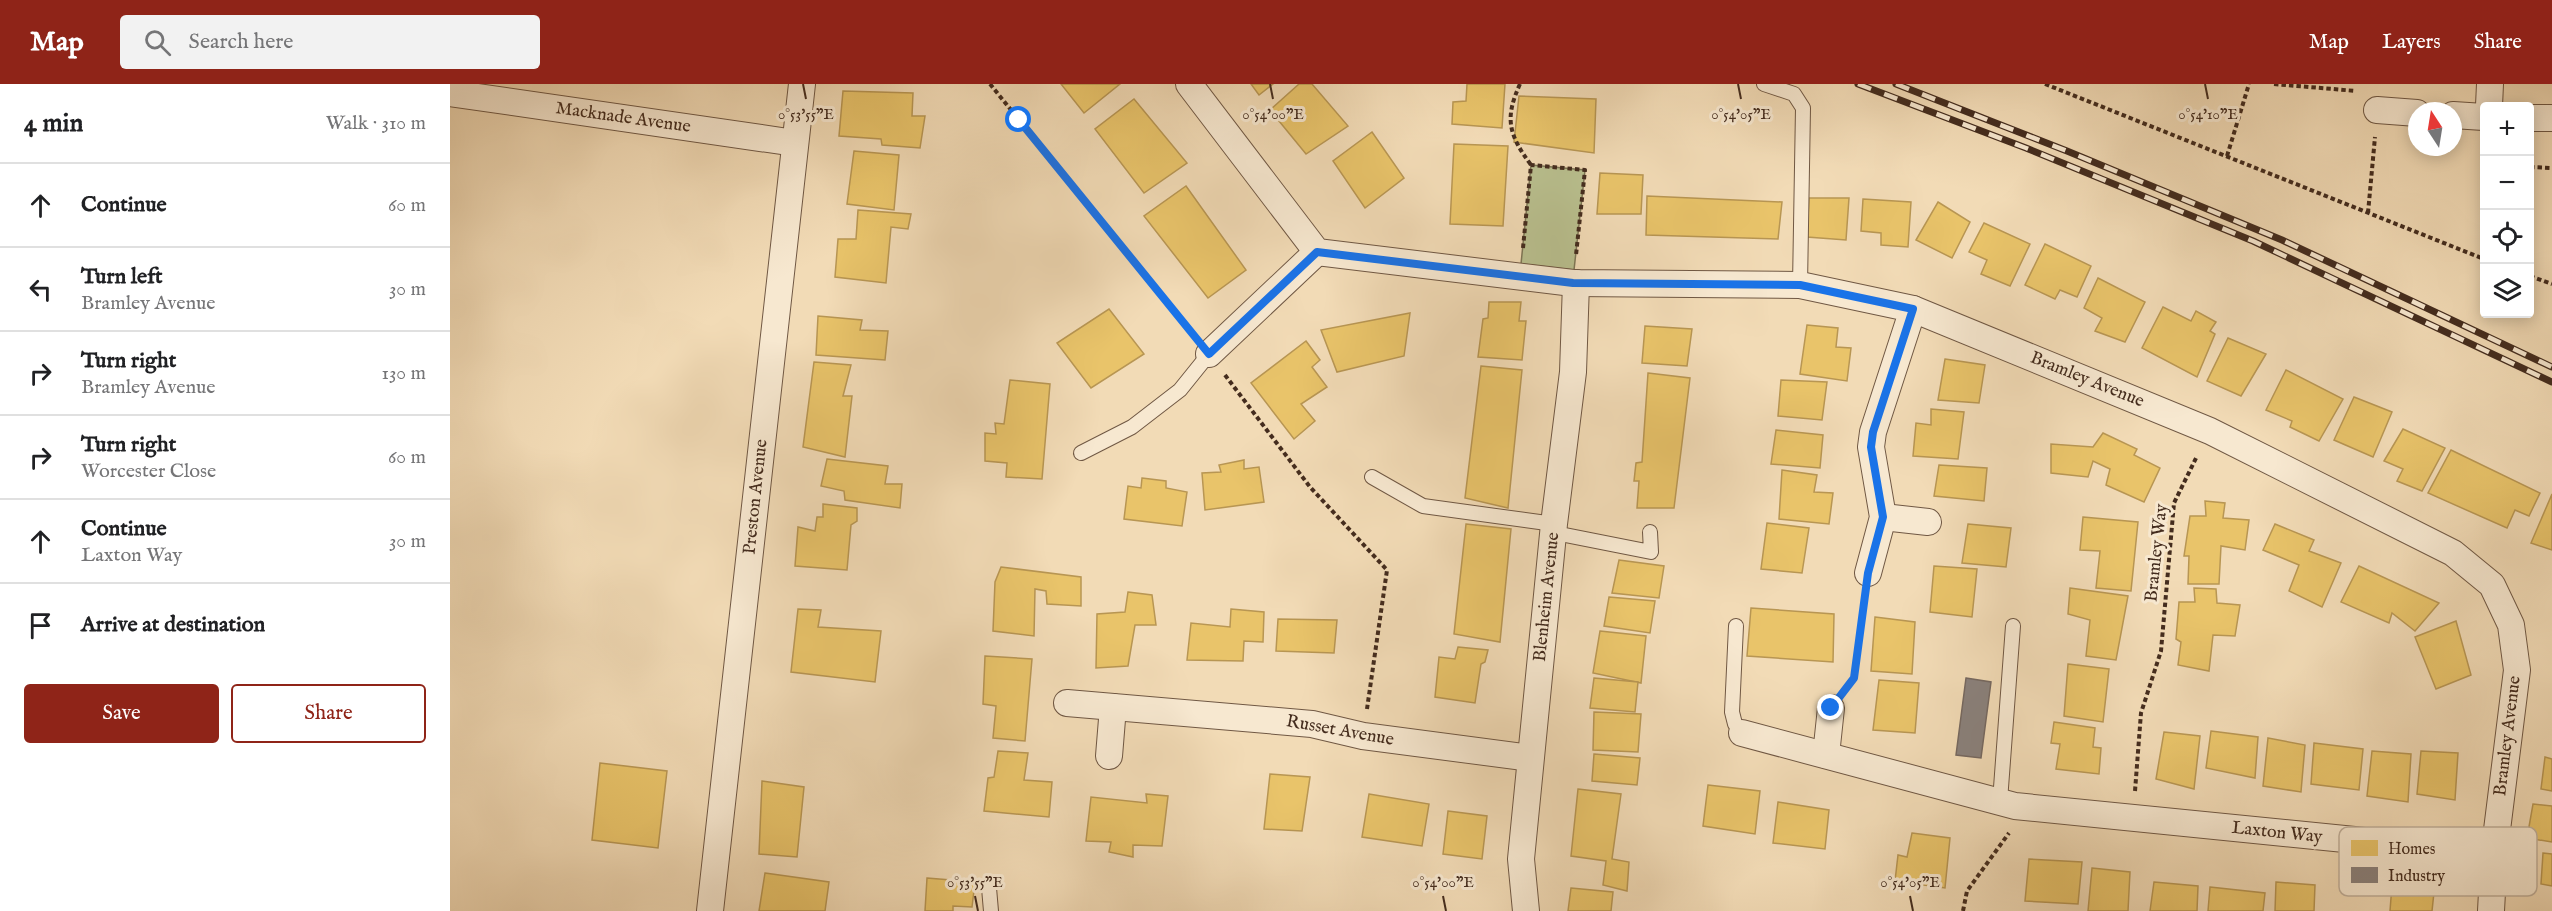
<!DOCTYPE html>
<html lang="en">
<head>
<meta charset="utf-8">
<style>
	body { margin:0; font-family:"IM FELL English",serif; background:#f2f2f2; color:#202124 }
	.controls { position:absolute; right:18px; top:18px; display:grid; overflow:hidden; border-radius:6px; box-shadow:0 3px 15px #0003 }
	.controls button { width:54px; height:54px; display:grid; place-items:center; padding:0; border:0; border-bottom:2px solid #e0e0e0; background:#fff; color:#202124; font:30px sans-serif }
	.compass { position:absolute; left:1958px; top:18px; width:54px; height:54px; border-radius:50%; background:#fff; box-shadow:0 3px 15px #0003; rotate:348deg }
	.stop { position:absolute; width:18px; height:18px; margin:-14px; border:4px solid #1a73e8; border-radius:50%; background:#fff }
	.stop.end { background:#1a73e8; border-color:#fff; box-shadow:0 2px 6px #0008 }
	.list { margin:0; padding:0; list-style:none }
	h2 { display:flex; justify-content:space-between; align-items:center; height:78px; margin:0; padding:0 24px; font-size:26px }
	h2 small { font-size:20px; font-weight:400; color:#757577 }
	.list li { display:grid; grid-template-columns:39px 1fr auto; gap:18px; align-items:center; box-sizing:border-box; height:84px; padding:0 24px; border-top:2px solid #e0e0e0 }
	.list b { display:block; font-size:22px; white-space:nowrap }
	.list p { margin:0; font-size:20px; white-space:nowrap; color:#757577 }
	.list em { font-size:20px; font-style:normal; color:#757577 }
	.actions { display:flex; gap:12px; padding:18px 24px }
	.actions a { flex:1; padding:14px 0; border:2px solid #8f2418; border-radius:6px; text-align:center; font-size:21px; color:#8f2418 }
	.actions .main { background:#8f2418; color:#fff }
	.icon { flex:none; width:33px; height:33px; fill:none; stroke:currentColor; stroke-width:2; stroke-linecap:round; stroke-linejoin:round }
	.map { position:relative; flex:none; width:2102px; height:827px; overflow:hidden }
	header { display:flex; align-items:center; gap:36px; box-sizing:border-box; height:84px; padding:0 30px; background:#8f2418; color:#fff }
	header strong { font-size:28px }
	nav { display:flex; gap:33px; margin-inline-start:auto; font-size:21px }
	.search { width:420px; height:54px; background:#f2f2f2; display:flex; align-items:center; gap:15px; box-sizing:border-box; padding:0 21px; border-radius:6px; color:#757577; font-size:22px }
	main { display:flex }
	aside { flex:1; background:#fff }
	.map>svg:first-child { display:block }
</style>
</head>
<body>
<header>
<strong>Map</strong>
<div class="search"><svg class="icon" aria-label="search" viewBox="0 0 24 24"><circle cx="10" cy="10" r="6"/><path d="M15 15l6 6"/></svg>Search here</div>
<nav><a>Map</a><a>Layers</a><a>Share</a></nav>
</header>
<main>
<aside>
<h2>4 min<small>Walk · 310 m</small></h2>
<ul class="list">
<li><svg class="icon" aria-label="ahead" viewBox="0 0 24 24"><path d="M12 20V5M6 11l6-6 6 6"/></svg><div><b>Continue</b></div><em>60 m</em></li>
<li><svg class="icon" aria-label="left" viewBox="0 0 24 24"><path d="M17 20v-9H6M10 6l-5 5 5 5"/></svg><div><b>Turn left</b><p>Bramley Avenue</p></div><em>30 m</em></li>
<li><svg class="icon" aria-label="right" viewBox="0 0 24 24"><path d="M7 20v-9h11M14 6l5 5-5 5"/></svg><div><b>Turn right</b><p>Bramley Avenue</p></div><em>130 m</em></li>
<li><svg class="icon" aria-label="right" viewBox="0 0 24 24"><path d="M7 20v-9h11M14 6l5 5-5 5"/></svg><div><b>Turn right</b><p>Worcester Close</p></div><em>60 m</em></li>
<li><svg class="icon" aria-label="ahead" viewBox="0 0 24 24"><path d="M12 20V5M6 11l6-6 6 6"/></svg><div><b>Continue</b><p>Laxton Way</p></div><em>30 m</em></li>
<li><svg class="icon" aria-label="arrive" viewBox="0 0 24 24"><path d="M6 21V4h12l-3 4 3 4H6"/></svg><div><b>Arrive at destination</b></div></li>
</ul>
<div class="actions"><a class="main">Save</a><a>Share</a></div>
</aside>
<div class="map">
<svg width="2102" height="827" viewBox="0 0 2102 827">
	<rect width="100%" height="100%" fill="#f2dbb6"/>
	<filter id="stains"><feTurbulence type="fractalNoise" baseFrequency=".00333" numOctaves="4"/><feColorMatrix values="0 0 0 0 .2 0 0 0 0 .09 0 0 0 0 .02 0 0 0 .5 -.17"/></filter>
	<radialGradient id="worn" r=".72"><stop offset=".6" stop-color="#630" stop-opacity="0"/><stop offset="1" stop-color="#630" stop-opacity=".3"/></radialGradient>
	<!-- green -->
	<polygon fill="#b9c08f" stroke="#7e7656" stroke-width="1.5" points="1081,81 1135,86 1124,186 1071,180"/>
	<!-- homes -->
	<g fill="#e9c46a" stroke="#b89653" stroke-width="1.5">
		<polygon points="611,0 670,0 634,29"/>
		<polygon points="801,0 823,0 809,11"/>
		<polygon points="849,0 862,0 898,42 856,70 820,26"/>
		<polygon points="1017,0 1055,0 1052,44 1002,40 1003,18 1016,17"/>
		<polygon points="393,7 463,9 462,32 475,32 470,64 432,61 431,55 389,52"/>
		<polygon points="1069,12 1146,15 1144,69 1064,58"/>
		<polygon points="684,15 737,79 694,109 645,45"/>
		<polygon points="922,48 954,94 915,124 883,77"/>
		<polygon points="1004,60 1058,62 1053,142 1000,140"/>
		<polygon points="404,67 449,71 444,126 397,120"/>
		<polygon points="1150,89 1193,91 1191,130 1147,130"/>
		<polygon points="736,102 796,186 758,214 694,132"/>
		<polygon points="1197,112 1332,118 1328,155 1196,151"/>
		<polygon points="1359,114 1399,114 1396,156 1357,153"/>
		<polygon points="1413,115 1461,118 1458,163 1431,161 1431,149 1411,147"/>
		<polygon points="1488,118 1520,138 1502,174 1466,156"/>
		<polygon points="408,126 461,130 458,145 441,143 436,199 385,193 388,155 406,155"/>
		<polygon points="1534,139 1580,160 1560,202 1531,190 1537,176 1519,168"/>
		<polygon points="1595,160 1641,182 1627,213 1610,206 1605,215 1575,201"/>
		<polygon points="1648,194 1695,218 1675,258 1645,247 1652,234 1634,224"/>
		<polygon points="1039,218 1071,218 1069,237 1076,237 1072,276 1028,273 1033,235 1038,234"/>
		<polygon points="1713,223 1741,237 1746,227 1766,238 1760,247 1765,250 1747,293 1692,264"/>
		<polygon points="659,225 694,270 641,304 607,259"/>
		<polygon points="960,229 954,272 887,288 871,246"/>
		<polygon points="368,232 412,236 410,246 438,247 435,276 366,271"/>
		<polygon points="1357,241 1388,244 1386,263 1401,264 1397,297 1350,290"/>
		<polygon points="1195,242 1242,245 1237,282 1192,279"/>
		<polygon points="1778,254 1816,270 1791,312 1757,297"/>
		<polygon points="856,257 870,276 862,283 877,303 851,320 865,337 844,355 801,299"/>
		<polygon points="1495,275 1535,281 1529,319 1488,316"/>
		<polygon points="364,278 401,281 393,312 402,312 395,373 353,363"/>
		<polygon points="1031,282 1072,286 1058,424 1015,414"/>
		<polygon points="1836,286 1893,315 1869,357 1840,343 1842,337 1816,326"/>
		<polygon points="1198,289 1240,294 1224,424 1187,424 1189,397 1184,397 1186,379 1192,378"/>
		<polygon points="560,296 600,300 592,395 556,393 557,379 535,377 535,349 546,350 545,339 554,340"/>
		<polygon points="1331,296 1377,298 1372,336 1328,332"/>
		<polygon points="1904,313 1942,328 1923,373 1884,356"/>
		<polygon points="1481,325 1514,328 1508,375 1463,372 1466,339 1481,341"/>
		<polygon points="1953,345 1995,364 1972,407 1947,397 1953,385 1934,377"/>
		<polygon points="1326,346 1373,351 1370,384 1321,380"/>
		<polygon points="1653,349 1687,365 1684,371 1710,384 1694,418 1656,401 1660,385 1643,377 1638,393 1601,389 1601,360 1643,363"/>
		<polygon points="2001,366 2090,409 2079,432 2065,426 2057,444 1978,409"/>
		<polygon points="377,375 438,382 435,400 452,400 450,424 395,416 394,407 371,402"/>
		<polygon points="794,376 794,385 809,383 814,418 755,426 752,389 771,388 769,381"/>
		<polygon points="1489,381 1537,384 1534,417 1484,412"/>
		<polygon points="1332,386 1367,391 1364,408 1383,409 1379,440 1329,435"/>
		<polygon points="692,394 716,397 716,404 737,408 732,442 674,435 678,402 691,404"/>
		<polygon points="2102,410 2102,466 2081,459"/>
		<polygon points="1755,417 1775,419 1773,434 1799,436 1795,466 1771,462 1769,500 1738,500 1739,472 1734,472 1740,432 1756,432"/>
		<polygon points="373,420 407,424 407,437 401,441 397,486 345,482 348,443 365,447 367,433 373,433"/>
		<polygon points="1633,433 1688,438 1681,507 1646,504 1650,467 1630,466"/>
		<polygon points="1317,439 1359,444 1352,489 1311,485"/>
		<polygon points="1016,440 1061,445 1050,558 1004,550"/>
		<polygon points="1518,440 1561,444 1556,483 1512,479"/>
		<polygon points="1825,440 1864,456 1859,467 1891,479 1872,523 1839,507 1849,481 1813,466"/>
		<polygon points="1169,476 1214,482 1209,514 1162,509"/>
		<polygon points="1484,482 1527,485 1522,533 1480,528"/>
		<polygon points="1909,482 1989,519 1965,547 1942,529 1939,539 1891,518"/>
		<polygon points="551,483 631,493 631,522 597,520 596,507 585,505 584,552 543,547 545,498"/>
		<polygon points="1620,504 1678,512 1666,576 1636,572 1640,536 1618,530"/>
		<polygon points="1744,504 1766,505 1767,519 1790,521 1785,552 1763,551 1759,587 1728,581 1731,558 1726,555 1729,518 1745,518"/>
		<polygon points="678,508 702,511 706,541 685,541 678,582 646,584 647,530 675,528"/>
		<polygon points="1159,513 1205,517 1200,549 1154,542"/>
		<polygon points="1301,524 1384,530 1383,578 1297,572"/>
		<polygon points="348,525 371,526 368,543 431,547 425,598 341,588"/>
		<polygon points="781,525 814,528 813,558 794,557 793,577 737,576 741,539 780,543"/>
		<polygon points="1425,533 1465,538 1462,590 1421,587"/>
		<polygon points="828,535 887,536 884,569 826,567"/>
		<polygon points="2006,537 2021,591 1986,605 1965,553"/>
		<polygon points="1150,547 1196,552 1191,599 1143,589"/>
		<polygon points="1008,563 1038,566 1035,578 1031,580 1025,619 985,613 989,573 1005,575"/>
		<polygon points="535,572 582,575 575,657 543,654 546,622 533,620"/>
		<polygon points="1618,580 1659,585 1653,638 1614,632"/>
		<polygon points="1144,594 1188,598 1185,628 1140,624"/>
		<polygon points="1429,596 1469,599 1465,649 1423,646"/>
		<polygon points="1144,628 1191,630 1188,668 1143,666"/>
		<polygon points="1604,638 1645,644 1643,663 1651,664 1649,690 1606,685 1610,660 1601,659"/>
		<polygon points="1761,647 1808,653 1805,694 1756,684"/>
		<polygon points="1714,648 1750,652 1744,705 1706,695"/>
		<polygon points="1818,654 1855,661 1851,708 1813,702"/>
		<polygon points="1864,659 1913,665 1909,706 1861,700"/>
		<polygon points="548,667 578,669 574,696 602,698 599,733 534,727 538,694 544,693"/>
		<polygon points="1922,667 1961,670 1958,718 1917,712"/>
		<polygon points="1971,667 2008,669 2005,716 1967,710"/>
		<polygon points="1144,670 1190,674 1187,701 1142,697"/>
		<polygon points="2095,673 2102,675 2102,707 2091,705"/>
		<polygon points="150,679 217,687 208,764 142,756"/>
		<polygon points="820,690 860,693 852,747 814,745"/>
		<polygon points="312,697 354,703 347,773 309,770"/>
		<polygon points="1258,701 1310,707 1305,750 1253,742"/>
		<polygon points="1128,705 1171,710 1162,775 1179,778 1177,807 1153,801 1156,777 1121,772"/>
		<polygon points="696,710 718,712 712,762 683,761 683,773 659,768 661,758 636,757 641,713 697,719"/>
		<polygon points="919,710 979,720 972,762 912,753"/>
		<polygon points="1328,718 1379,726 1375,765 1323,759"/>
		<polygon points="2083,720 2102,722 2102,758 2077,754"/>
		<polygon points="998,727 1037,732 1032,775 993,770"/>
		<polygon points="1462,749 1500,754 1495,804 1445,797 1448,771 1457,773"/>
		<polygon points="2093,769 2102,770 2102,802 2091,800"/>
		<polygon points="1579,775 1632,778 1628,820 1575,817"/>
		<polygon points="1642,784 1680,788 1678,827 1638,827"/>
		<polygon points="315,789 379,798 375,827 309,827"/>
		<polygon points="477,794 525,798 522,823 503,822 503,827 475,827"/>
		<polygon points="1704,798 1748,802 1747,827 1700,827"/>
		<polygon points="1826,798 1865,801 1864,827 1825,827"/>
		<polygon points="1942,801 1984,808 1982,827 1940,827"/>
		<polygon points="1760,803 1815,809 1813,827 1758,827"/>
		<polygon points="1121,804 1163,808 1161,827 1118,827"/>
	</g>
	<!-- industry -->
	<polygon fill="#8a817c" stroke="#756860" stroke-width="1.5" points="1516,594 1541,598 1531,674 1506,671"/>
	<g fill="none" stroke-linecap="round" stroke-linejoin="round">
		<!-- service casing -->
		<g stroke="#705844" stroke-width="16">
			<g id="service">
				<polyline points="1314,0 1344,10 1353,24 1350,201"/>
				<polyline points="631,369 682,343 730,306 759,270"/>
				<polyline points="922,393 973,422 1104,440"/>
				<polyline points="1105,449 1201,468 1200,448"/>
				<polyline points="1286,542 1282,628 1285,640 1292,649"/>
				<polyline points="1550,717 1563,542"/>
				<polyline points="539,804 541,827"/>
			</g>
		</g>
		<!-- minor casing -->
		<g stroke="#705844" stroke-width="28">
			<g id="minor">
				<polyline points="739,0 867,168 1123,199 1350,201 1463,225 1760,347 2003,469 2042,501 2061,541 2067,586 2044,770 2041,827"/>
				<polyline points="0,9 345,59"/>
				<polyline points="2039,22 2040,0"/>
				<polyline points="1927,26 1967,29"/>
				<polyline points="2003,31 2034,33"/>
				<polyline points="2080,34 2102,34"/>
				<polyline points="759,270 867,168"/>
				<polyline points="1433,433 1478,438"/>
				<polyline points="1418,489 1433,433 1421,363 1423,348 1463,225"/>
				<polyline points="617,619 862,640 913,652 1080,674"/>
				<polyline points="1292,649 1565,722 2044,770"/>
				<polyline points="1376,671 1381,624"/>
				<polyline points="659,672 663,623"/>
				<polyline points="260,827 352,0"/>
				<polyline points="1076,827 1071,775 1104,440 1123,288 1126,199"/>
			</g>
		</g>
		<!-- path -->
		<g stroke="#442c1e" stroke-width="4" stroke-dasharray="4.5 3" stroke-linecap="butt">
			<polyline points="540,0 740,247"/>
			<path d="M1070,0C1054,35 1059,51 1081,81"/>
			<polyline points="1595,0 2034,175"/>
			<polyline points="1824,0 1906,7"/>
			<polyline points="1777,72 1799,0"/>
			<polyline points="2080,83 2102,84"/>
			<polyline points="1918,129 1925,53"/>
			<polyline points="1073,164 1081,81 1135,86 1126,171"/>
			<polyline points="2080,192 2102,200"/>
			<polyline points="775,291 860,403 937,486 917,625"/>
			<polyline points="1398,602 1404,594 1414,516"/>
			<polyline points="1685,707 1691,629 1711,567 1724,419 1747,372"/>
			<polyline points="1513,827 1517,807 1559,749"/>
		</g>
		<!-- service -->
		<use href="#service" stroke="#f7e8d0" stroke-width="14"/>
		<!-- minor -->
		<use href="#minor" stroke="#f7e8d0" stroke-width="26"/>
		<!-- rail casing -->
		<g stroke="#442c1e" stroke-width="7">
			<g id="rail">
				<polyline points="1408,0 1576,64 1803,157 2102,298"/>
				<polyline points="1446,0 1617,67 1832,156 2102,283"/>
			</g>
		</g>
		<!-- rail -->
		<use href="#rail" stroke="#f7e8d0" stroke-width="4.5" stroke-dasharray="14" stroke-linecap="butt"/>
	</g>
	<g fill="none" stroke-linecap="round" stroke-linejoin="round">
		<!-- route -->
		<polyline stroke="#1a73e8" stroke-width="8" points="569,36 759,270 867,168 1123,199 1350,201 1463,225 1423,348 1421,363 1433,433 1418,489 1404,594 1381,624"/>
	</g>
	<!-- ticks -->
	<path fill="none" stroke="#442c1e" stroke-width="2" d="M353,0L356,15M820,0L823,15M1288,0L1291,15M1755,0L1758,15M525,812L528,827M993,812L996,827M1460,812L1463,827"/>
	<g text-anchor="middle" dominant-baseline="central" stroke-width="6" stroke-linejoin="round" paint-order="stroke">
		<!-- street labels -->
		<g font-size="18" fill="#442c1e" stroke="#f7e8d0">
			<text transform="translate(173 34) rotate(8)">Macknade Avenue</text>
			<text transform="translate(1637 296) rotate(22)">Bramley Avenue</text>
			<text transform="translate(306 413) rotate(-84)">Preston Avenue</text>
			<text transform="translate(1707 469) rotate(-84)">Bramley Way</text>
			<text transform="translate(1097 513) rotate(-84)">Blenheim Avenue</text>
			<text transform="translate(890 647) rotate(10)">Russet Avenue</text>
			<text transform="translate(2058 652) rotate(-83)">Bramley Avenue</text>
			<text transform="translate(1827 749) rotate(6)">Laxton Way</text>
		</g>
	</g>
	<!-- legend -->
	<rect x="1889" y="743" width="198" height="69" rx="9" fill="#f7e8d0" stroke="#c1b09b" stroke-width="1.5"/>
	<rect x="1901" y="756" width="27" height="16" fill="#e9c46a"/>
	<rect x="1901" y="783" width="27" height="16" fill="#8a817c"/>
	<g font-size="16" fill="#442c1e">
		<text x="1938" y="770">Homes</text>
		<text x="1938" y="797">Industry</text>
	</g>
	<g font-size="15" text-anchor="middle" fill="#442c1e" stroke="#f7e8d0" stroke-width="6" stroke-linejoin="round" paint-order="stroke">
		<text x="356" y="35">0°53'55"E</text>
		<text x="823" y="35">0°54'00"E</text>
		<text x="1291" y="35">0°54'05"E</text>
		<text x="1758" y="35">0°54'10"E</text>
		<text x="525" y="803">0°53'55"E</text>
		<text x="993" y="803">0°54'00"E</text>
		<text x="1460" y="803">0°54'05"E</text>
	</g>
	<rect width="100%" height="100%" filter="url(#stains)"/>
	<rect width="100%" height="100%" fill="url(#worn)"/>
</svg>
<div class="controls">
<button>+</button>
<button>−</button>
<button><svg class="icon" aria-label="locate" viewBox="0 0 24 24"><circle cx="12" cy="12" r="6"/><path d="M12 2v4M12 18v4M2 12h4M18 12h4"/></svg></button>
<button><svg class="icon" aria-label="layers" viewBox="0 0 24 24"><path d="M12 4l9 5-9 5-9-5zM3 14l9 5 9-5"/></svg></button>
</div>
<svg class="compass" viewBox="-18 -18 36 36"><path d="M0-13l5 13h-10z" fill="#e53935"/><path d="M0 13l5-13h-10z" fill="#757577"/></svg>
<div class="stop" style="left:569px;top:36px"></div>
<div class="stop end" style="left:1381px;top:624px"></div>
</div>
</main>
</body>
</html>
